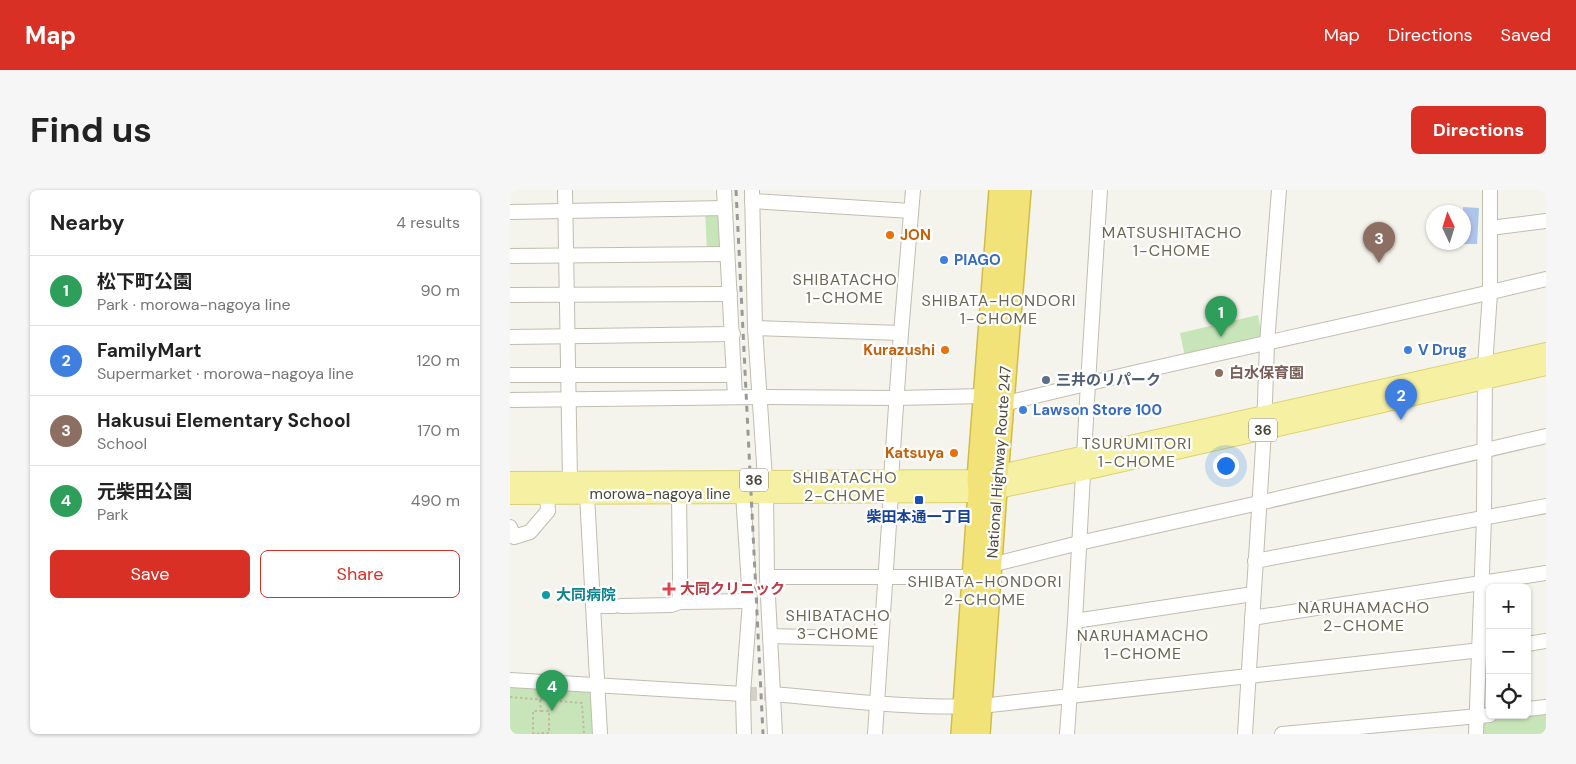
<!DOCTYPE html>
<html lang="en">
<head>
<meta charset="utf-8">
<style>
	body { margin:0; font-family:"DM Sans","Noto Sans JP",sans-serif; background:#f6f6f6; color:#222 }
	.controls { position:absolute; right:15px; bottom:15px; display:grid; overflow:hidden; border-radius:8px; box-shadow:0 1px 4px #0004 }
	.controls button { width:45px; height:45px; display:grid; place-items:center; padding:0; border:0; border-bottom:1px solid #e0e0e0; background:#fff; color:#222; font:25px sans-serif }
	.compass { position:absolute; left:916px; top:15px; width:45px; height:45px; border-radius:50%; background:#fff; box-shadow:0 1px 4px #0004; rotate:356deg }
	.you { position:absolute; left:715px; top:275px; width:18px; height:18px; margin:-12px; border:4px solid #fff; border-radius:50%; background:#1a73e8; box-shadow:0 0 0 8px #1a73e833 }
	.badge { display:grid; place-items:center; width:32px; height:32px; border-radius:50%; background:#d93025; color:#fff; font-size:16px; font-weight:700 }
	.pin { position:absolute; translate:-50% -41px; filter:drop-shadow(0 1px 2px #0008) }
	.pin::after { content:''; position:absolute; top:26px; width:18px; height:15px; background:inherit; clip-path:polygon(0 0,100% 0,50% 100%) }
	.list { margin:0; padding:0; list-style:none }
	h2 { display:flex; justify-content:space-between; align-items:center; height:65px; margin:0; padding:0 20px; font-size:21px }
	h2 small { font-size:16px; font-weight:400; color:#767676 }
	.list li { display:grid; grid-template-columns:32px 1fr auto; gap:15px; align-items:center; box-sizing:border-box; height:70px; padding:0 20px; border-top:1px solid #e0e0e0 }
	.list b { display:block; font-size:19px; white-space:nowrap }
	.list p { margin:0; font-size:16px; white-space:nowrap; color:#767676 }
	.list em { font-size:16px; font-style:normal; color:#767676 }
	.actions { display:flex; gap:10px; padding:15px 20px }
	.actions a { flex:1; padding:11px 0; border:1px solid #d93025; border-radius:8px; text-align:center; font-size:18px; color:#d93025 }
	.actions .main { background:#d93025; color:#fff }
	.icon { flex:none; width:28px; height:28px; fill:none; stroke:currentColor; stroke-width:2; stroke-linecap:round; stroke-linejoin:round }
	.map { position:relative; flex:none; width:1036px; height:544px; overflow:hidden; border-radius:8px }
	header { display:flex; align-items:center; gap:30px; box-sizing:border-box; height:70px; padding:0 25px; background:#d93025; color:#fff }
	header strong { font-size:24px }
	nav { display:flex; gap:28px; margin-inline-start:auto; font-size:18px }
	.intro { display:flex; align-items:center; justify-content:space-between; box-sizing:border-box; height:120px; padding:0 30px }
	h1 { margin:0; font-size:35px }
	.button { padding:12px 22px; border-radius:8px; background:#d93025; color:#fff; font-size:18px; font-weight:700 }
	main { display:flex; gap:30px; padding:0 30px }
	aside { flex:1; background:#fff; border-radius:8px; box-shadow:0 1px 4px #0004 }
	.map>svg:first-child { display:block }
</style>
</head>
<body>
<header>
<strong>Map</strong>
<nav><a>Map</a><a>Directions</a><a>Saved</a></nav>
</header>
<div class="intro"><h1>Find us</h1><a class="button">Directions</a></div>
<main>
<aside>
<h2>Nearby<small>4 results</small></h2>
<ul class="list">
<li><span class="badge" style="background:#2e9e5b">1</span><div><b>松下町公園</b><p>Park · morowa-nagoya line</p></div><em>90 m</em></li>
<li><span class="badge" style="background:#3f7fe0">2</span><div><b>FamilyMart</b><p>Supermarket · morowa-nagoya line</p></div><em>120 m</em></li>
<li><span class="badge" style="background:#8d6e63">3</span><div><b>Hakusui Elementary School</b><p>School</p></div><em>170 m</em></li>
<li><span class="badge" style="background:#2e9e5b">4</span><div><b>元柴田公園</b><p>Park</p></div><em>490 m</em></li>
</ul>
<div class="actions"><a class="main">Save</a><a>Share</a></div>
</aside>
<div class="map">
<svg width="1036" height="544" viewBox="0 0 1036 544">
	<rect width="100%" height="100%" fill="#f5f4ec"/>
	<!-- green -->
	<g fill="#c8e5b9">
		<polygon points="195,20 211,21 216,56 197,62"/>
		<polygon points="748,125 753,151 675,167 670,143"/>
		<polygon points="0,494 83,498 85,544 0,544"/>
		<path d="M1036,520V544H971V535L975,530C995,527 1016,526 1036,520Z"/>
	</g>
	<!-- water -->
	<polygon fill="#aec5eb" points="953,17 969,18 967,54 953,54"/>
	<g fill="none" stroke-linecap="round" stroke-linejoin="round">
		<!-- minor-tunnel -->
		<polyline stroke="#d3d1c8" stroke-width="14" stroke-dasharray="14 7" stroke-linecap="butt" points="233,504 263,504"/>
		<!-- minor casing -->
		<g stroke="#c0bdaf" stroke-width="16">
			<g id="minor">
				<polyline points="55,0 60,290"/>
				<polyline points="214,0 225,207"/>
				<polyline points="242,0 245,138 256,304 257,387 265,544"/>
				<polyline points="242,11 401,21"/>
				<polyline points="0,22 215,18"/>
				<polyline points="980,38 1036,31"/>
				<polyline points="0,66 217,64"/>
				<polyline points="0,105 220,104"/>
				<polyline points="245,138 391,143"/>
				<polyline points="0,147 223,144"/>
				<polyline points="0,185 224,185"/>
				<polyline points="0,210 251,207 387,208 474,206"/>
				<path d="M493,214C673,169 855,133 1036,89"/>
				<polyline points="381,289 391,143 403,0"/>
				<polyline points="169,304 170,383"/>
				<polyline points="233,304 240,411 233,504 234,544"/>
				<polyline points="77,305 90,544"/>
				<polyline points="0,337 4,347 20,342 38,321 37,305"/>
				<polyline points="745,371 1036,316"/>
				<polyline points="481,375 569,353 749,313 1036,246"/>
				<polyline points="170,386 170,412"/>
				<polyline points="257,387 464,387"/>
				<polyline points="83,416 104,416"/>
				<polyline points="111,416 161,415 170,412 240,411"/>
				<polyline points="742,428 1036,383"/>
				<polyline points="565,431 743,404"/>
				<polyline points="260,446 371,449"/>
				<polyline points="1017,454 1036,451"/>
				<polyline points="0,490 233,504"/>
				<path d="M263,504C332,510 403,519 471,516L980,459"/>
				<polyline points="1017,519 1036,517"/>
				<polyline points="365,544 381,304"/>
				<polyline points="557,544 565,431 578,193 590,0"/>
				<polyline points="735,544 754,240 757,153 769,0"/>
				<polyline points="772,544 980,525"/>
				<polyline points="966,544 974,328 975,176 980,103 980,0"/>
			</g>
		</g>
		<!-- major casing -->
		<g stroke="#dbd174" stroke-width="20">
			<g id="major">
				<polyline points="0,291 468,289 1036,162"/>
				<polyline points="0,305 469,303 574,281 1036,176"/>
			</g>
		</g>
		<!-- highway casing -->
		<g stroke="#d1bc49" stroke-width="24">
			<g id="highway">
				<polyline points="452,544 469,303 468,289 490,0"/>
				<polyline points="469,544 486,300 510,0"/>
			</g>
		</g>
		<!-- path -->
		<g stroke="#c0bca1" stroke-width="2" stroke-dasharray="2.5 2.5" stroke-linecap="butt">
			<polyline points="0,507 72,513 74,544"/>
			<polyline points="30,510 31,521 23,521 23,543 31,544"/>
			<polyline points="31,521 39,521 39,543 31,543"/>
		</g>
		<!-- minor -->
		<use href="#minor" stroke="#fff" stroke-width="14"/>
		<!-- major -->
		<use href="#major" stroke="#f6f0a3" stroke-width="18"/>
		<!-- highway -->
		<use href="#highway" stroke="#f2e379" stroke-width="21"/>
		<!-- rail -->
		<polyline stroke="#999" stroke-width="3" stroke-dasharray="6 6" stroke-linecap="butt" points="226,0 253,544"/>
	</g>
	<!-- markers -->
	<g fill="#e8710a" stroke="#fff" stroke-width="2">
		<circle cx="380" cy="45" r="5"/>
		<circle cx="435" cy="160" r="5"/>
		<circle cx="444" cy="263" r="5"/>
	</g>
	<g fill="#3f7fe0" stroke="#fff" stroke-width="2">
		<circle cx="434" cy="70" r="5"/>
		<circle cx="898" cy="160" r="5"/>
		<circle cx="513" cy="220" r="5"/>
	</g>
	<circle fill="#8d6e63" stroke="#fff" stroke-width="2" cx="709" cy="183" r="5"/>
	<circle fill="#5c6f8a" stroke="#fff" stroke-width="2" cx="536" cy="190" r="5"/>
	<rect fill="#1a4fb4" stroke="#fff" stroke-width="2" x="404" y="305" width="10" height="10" rx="2.5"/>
	<path fill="#e0444e" stroke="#fff" stroke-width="2" d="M156.5 391.5h5v5h5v5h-5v5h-5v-5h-5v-5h5z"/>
	<circle fill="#0f9aa8" stroke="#fff" stroke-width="2" cx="36" cy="405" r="5"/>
	<g text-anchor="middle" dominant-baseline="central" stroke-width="4.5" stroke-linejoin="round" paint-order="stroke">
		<!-- shield labels -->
		<g fill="#fff" stroke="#807e75" stroke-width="1">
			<rect x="739" y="228.5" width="28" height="23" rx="4"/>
			<rect x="230" y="278.5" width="28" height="23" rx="4"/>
		</g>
		<g font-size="14" font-weight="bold" fill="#49463a">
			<text x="753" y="240">36</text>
			<text x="244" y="290">36</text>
		</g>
		<!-- food labels -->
		<g font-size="15" font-weight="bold" fill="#c56008" stroke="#fff" text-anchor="end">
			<text x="390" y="45" text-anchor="start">JON</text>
			<text x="425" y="160">Kurazushi</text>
			<text x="434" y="263">Katsuya</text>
		</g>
		<!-- shop labels -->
		<g font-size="15" font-weight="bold" fill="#366cbe" stroke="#fff" text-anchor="start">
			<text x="444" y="70">PIAGO</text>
			<text x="908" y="160">V Drug</text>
			<text x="523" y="220">Lawson Store 100</text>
		</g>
		<!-- education labels -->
		<g font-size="15" font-weight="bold" fill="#785e54" stroke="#fff" text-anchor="start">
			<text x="719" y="183">白水保育園</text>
		</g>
		<!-- service labels -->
		<g font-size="15" font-weight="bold" fill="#4e5e75" stroke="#fff" text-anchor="start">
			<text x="546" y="190">三井のリパーク</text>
		</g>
		<!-- street labels -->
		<g font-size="15" fill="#49463a" stroke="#fff">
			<text transform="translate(489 272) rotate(-86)">National Highway Route 247</text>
			<text x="150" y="304">morowa-nagoya line</text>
		</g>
		<!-- transit labels -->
		<g font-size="15" font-weight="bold" fill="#164399" stroke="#fff">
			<text x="409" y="327">柴田本通一丁目</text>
		</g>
		<!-- health labels -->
		<g font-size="15" font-weight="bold" fill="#be3a42" stroke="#fff" text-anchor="start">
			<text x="170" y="399">大同クリニック</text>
		</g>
		<!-- culture labels -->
		<g font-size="15" font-weight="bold" fill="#0d838f" stroke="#fff" text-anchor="start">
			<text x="46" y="405">大同病院</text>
		</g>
		<!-- neighbourhood labels -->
		<g font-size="16" letter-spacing="1" fill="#6a6652" stroke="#fff">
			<text x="662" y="42">MATSUSHITACHO<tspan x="662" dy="18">1-CHOME</tspan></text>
			<text x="335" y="89">SHIBATACHO<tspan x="335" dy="18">1-CHOME</tspan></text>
			<text x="489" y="110">SHIBATA-HONDORI<tspan x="489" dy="18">1-CHOME</tspan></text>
			<text x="627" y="253">TSURUMITORI<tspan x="627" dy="18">1-CHOME</tspan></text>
			<text x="335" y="287">SHIBATACHO<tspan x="335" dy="18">2-CHOME</tspan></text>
			<text x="475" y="391">SHIBATA-HONDORI<tspan x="475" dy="18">2-CHOME</tspan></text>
			<text x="854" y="417">NARUHAMACHO<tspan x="854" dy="18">2-CHOME</tspan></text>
			<text x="328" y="425">SHIBATACHO<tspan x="328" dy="18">3-CHOME</tspan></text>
			<text x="633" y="445">NARUHAMACHO<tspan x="633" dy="18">1-CHOME</tspan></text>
		</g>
	</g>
</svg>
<div class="controls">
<button>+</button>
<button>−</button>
<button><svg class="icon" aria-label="locate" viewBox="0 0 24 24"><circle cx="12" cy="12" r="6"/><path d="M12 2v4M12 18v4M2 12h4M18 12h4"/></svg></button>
</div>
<svg class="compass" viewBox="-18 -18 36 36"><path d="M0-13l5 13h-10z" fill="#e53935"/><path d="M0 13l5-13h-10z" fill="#767676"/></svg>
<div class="you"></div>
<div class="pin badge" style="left:711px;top:147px;background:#2e9e5b">1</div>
<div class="pin badge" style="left:891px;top:230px;background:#3f7fe0">2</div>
<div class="pin badge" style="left:869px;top:73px;background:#8d6e63">3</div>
<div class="pin badge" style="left:42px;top:521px;background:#2e9e5b">4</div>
</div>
</main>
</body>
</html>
